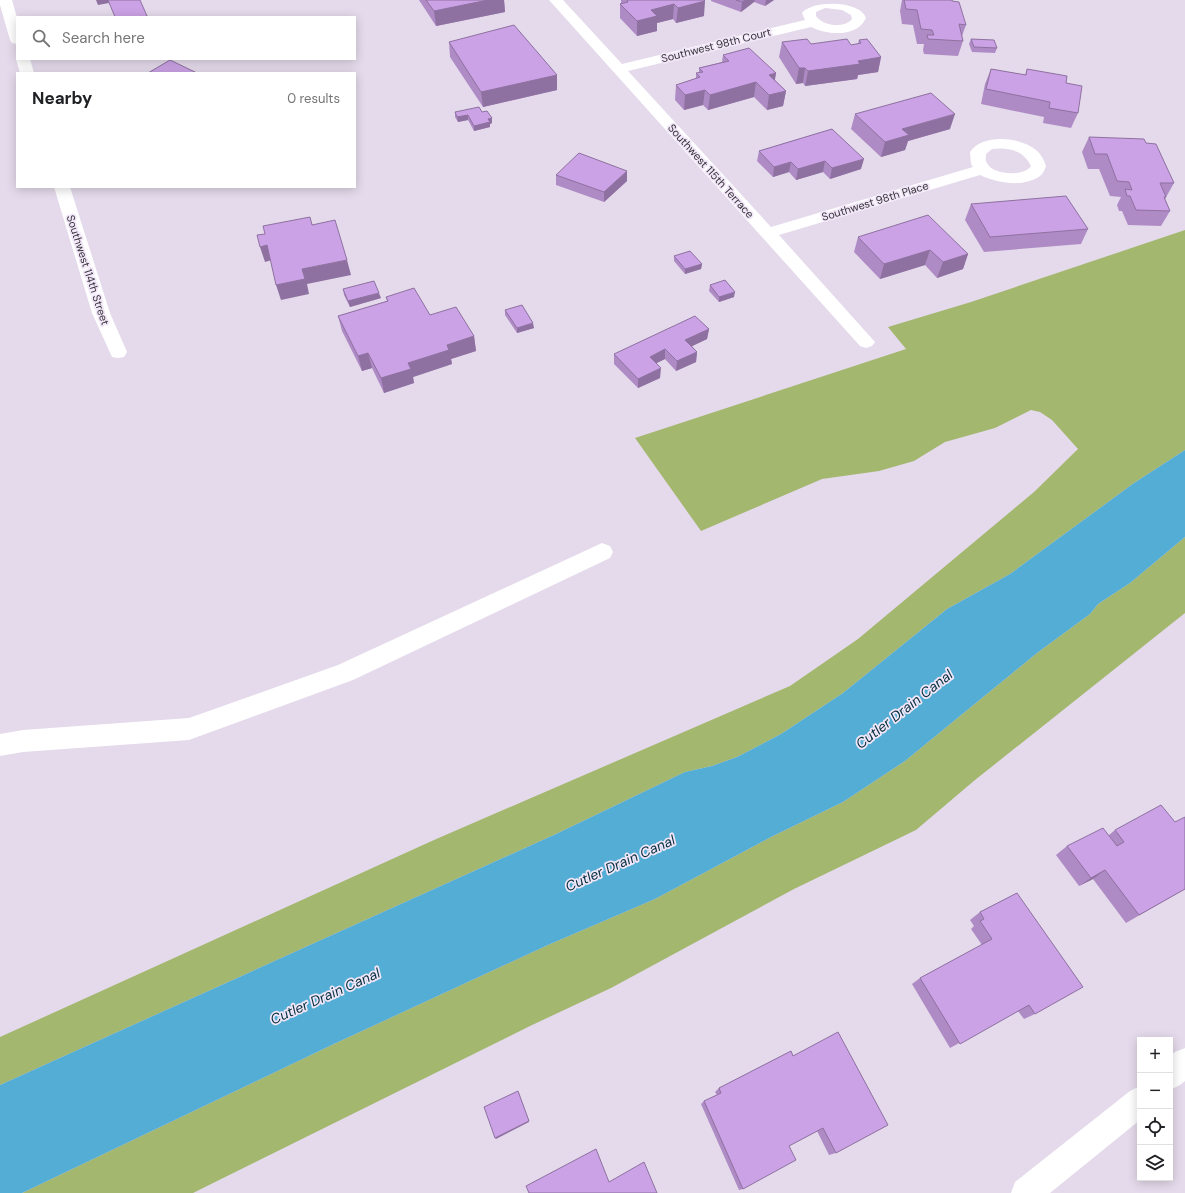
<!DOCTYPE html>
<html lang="en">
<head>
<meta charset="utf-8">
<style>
	body { margin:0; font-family:"DM Sans",sans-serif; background:#f2f2f2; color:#202124 }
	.controls { position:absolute; right:12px; bottom:12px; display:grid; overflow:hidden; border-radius:0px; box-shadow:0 2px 10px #0003 }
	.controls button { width:36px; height:36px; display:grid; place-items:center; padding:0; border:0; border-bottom:1px solid #e0e0e0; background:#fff; color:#202124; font:20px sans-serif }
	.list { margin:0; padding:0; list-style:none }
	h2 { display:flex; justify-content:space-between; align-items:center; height:52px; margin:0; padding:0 16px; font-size:17px }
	h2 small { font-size:13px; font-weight:400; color:#757577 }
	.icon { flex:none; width:22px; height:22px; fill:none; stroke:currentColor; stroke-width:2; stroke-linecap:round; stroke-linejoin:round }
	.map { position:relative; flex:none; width:1185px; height:1193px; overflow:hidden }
	.search { position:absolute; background:#fff; box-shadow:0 2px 10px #0003; left:16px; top:16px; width:340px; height:44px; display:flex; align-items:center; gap:10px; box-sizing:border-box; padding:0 14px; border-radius:0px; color:#757577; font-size:15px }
	.panel { position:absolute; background:#fff; box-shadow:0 2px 10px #0003; left:16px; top:72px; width:340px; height:116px; border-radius:0px }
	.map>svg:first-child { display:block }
</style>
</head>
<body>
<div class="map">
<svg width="1185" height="1193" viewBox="0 0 1185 1193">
	<rect width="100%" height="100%" fill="#e4daeb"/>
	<!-- green -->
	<g fill="#a4b76f">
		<polygon points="1185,230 1185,450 1134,483 1010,574 947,609 843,693 781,734 737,757 712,766 685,772 556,834 0,1085 0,1037 434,840 790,686 858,639 1034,492 1078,449 1052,420 1040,412 1031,410 995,428 945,442 914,461 879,471 822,479 701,531 635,438 906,349 888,327 971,302"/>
		<polygon points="1185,537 1185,613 975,780 916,830 794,889 611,988 530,1026 193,1193 22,1193 336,1043 548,945 655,899 773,836 843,802 905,761 1037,653 1090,614 1098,604 1130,583"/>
	</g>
	<!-- water -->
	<polygon fill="#54add4" points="1185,450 1185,537 1130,583 1098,604 1090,614 1037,653 905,761 843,802 773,836 655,899 548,945 336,1043 22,1193 0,1193 0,1085 556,834 685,772 712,766 737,757 781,734 843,693 947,609 1010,574 1134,483"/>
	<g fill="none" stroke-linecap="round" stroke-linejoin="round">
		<!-- minor -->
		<g fill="#fff" fill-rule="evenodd">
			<polygon points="0,0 12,0 17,18 17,44 12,43 10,40 0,5"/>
			<path d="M549,0H563L622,64L805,20L802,13C812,0 860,0 866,18C857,38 827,35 811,27L628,71L771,227L973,167L971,164L970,152C983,133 1020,137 1036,150C1041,154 1044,160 1046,166C1045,169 1043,174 1040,176C1023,188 997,183 980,175L779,235L875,342L872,346L866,348L860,346ZM825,8L842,10L851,15L852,19C844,29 823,26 816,16V12ZM992,149C1008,147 1023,150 1031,166C1024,177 992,175 987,163C985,161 986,156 986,154Z"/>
			<polygon points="17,58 17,59 30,59 34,73 20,73 16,59"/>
			<polygon points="54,187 70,187 110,313 127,352 124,357 118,358 112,357 92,313"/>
			<polygon points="602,543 610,546 613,552 610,558 353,680 189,740 23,752 0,756 0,734 23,730 189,718 338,665"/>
			<polygon points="1185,1048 1185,1081 1180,1085 1170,1090 1170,1056 1175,1052"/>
			<polygon points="1140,1086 1140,1120 1050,1193 1011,1193 1015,1182 1130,1091"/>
		</g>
	</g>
	<!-- wall -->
	<g fill="#af8bc5">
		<polygon points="419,0 504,0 505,12 436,26"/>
		<polygon points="621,0 704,0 704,16 676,23 673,19 657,23 657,31 637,36 620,18 620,4 621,3"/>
		<polygon points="711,0 774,0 765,6 754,2 741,12 711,1"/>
		<polygon points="902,0 952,0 966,25 962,36 963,41 958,56 924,54 923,50 924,44 917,44 913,25 902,24 900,11"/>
		<polygon points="971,39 997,48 995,53 972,52 969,44"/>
		<polygon points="859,40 881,57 878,72 858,75 857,79 805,86 803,83 796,84 779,57 782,42 811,44 851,45 858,44"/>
		<polygon points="449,42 557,75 557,90 483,107 450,57"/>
		<polygon points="723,55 776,73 775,80 786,91 783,106 767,110 754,97 708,110 703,105 684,110 675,100 676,85 696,79 696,73 699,73 699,68 722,62"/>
		<polygon points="991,69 1025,75 1027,69 1066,83 1078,113 1071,128 1043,123 1044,117 981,104 985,84"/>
		<polygon points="455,112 482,112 492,118 492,123 490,124 490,127 474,131 468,120 458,122 455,117"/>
		<polygon points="855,114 950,129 908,141 905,150 881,157 851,129"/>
		<polygon points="832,129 861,169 830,179 823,172 796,180 789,172 773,177 757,161 759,151"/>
		<polygon points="1089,137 1146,143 1174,183 1165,199 1170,211 1161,226 1128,225 1122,211 1119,211 1117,205 1121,197 1110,196 1099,169 1088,169 1082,152"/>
		<polygon points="556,175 627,181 604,202 556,185"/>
		<polygon points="971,204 1088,229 1081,244 984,252 965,220"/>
		<polygon points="858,237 968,254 963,269 937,278 925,265 880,279 854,252"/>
		<polygon points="674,256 702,264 701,269 685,274 674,261"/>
		<polygon points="710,285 734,297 719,302 709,291"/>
		<polygon points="343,289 381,298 350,307 344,295"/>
		<polygon points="386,297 430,315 474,336 476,351 451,359 452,364 413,377 414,383 384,393 372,368 362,371 342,331 338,316 387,301"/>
		<polygon points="505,310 534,328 517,333 505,315"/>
		<polygon points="709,329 707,339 692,346 697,352 696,362 676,371 665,359 656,363 660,378 638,388 614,364 614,354"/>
		<polygon points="1115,830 1185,889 1126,923 1093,879 1079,886 1056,855 1067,846 1109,835"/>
		<polygon points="1017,893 1035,1014 1024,1019 1018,1011 950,1048 912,984 920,978 982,945 971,929 974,926 970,920 980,912"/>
		<polygon points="791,1051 836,1153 829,1155 817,1131 789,1146 743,1189 739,1190 701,1104 704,1101 717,1095 715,1092 719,1088"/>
	</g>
	<!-- shaded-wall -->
	<g fill="#8e71a0">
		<polygon points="96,0 108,0 109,3 98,5"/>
		<polygon points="488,0 504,0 505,12 436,26 434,11"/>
		<polygon points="745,0 755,0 754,2 741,12 742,2"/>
		<polygon points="766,0 774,0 765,6"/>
		<polygon points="705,1 704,16 676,23 678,8"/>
		<polygon points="674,4 673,19 657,23 657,31 637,36 637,21 651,10"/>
		<polygon points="881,57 878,72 858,75 857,79 805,86 808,71 858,61"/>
		<polygon points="799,68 805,68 803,83 796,84"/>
		<polygon points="776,73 773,88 769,75"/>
		<polygon points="557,75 557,90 483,107 481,92"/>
		<polygon points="756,82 754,97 708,110 710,95"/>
		<polygon points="705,90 703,105 684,110 685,95"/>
		<polygon points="786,91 783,106 767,110 769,95"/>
		<polygon points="955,114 950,129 908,141 905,150 881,157 885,142 902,129"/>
		<polygon points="468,115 468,120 458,122 457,117"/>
		<polygon points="492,118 492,123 490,124 490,127 474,131 474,126 488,119"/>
		<polygon points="864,159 861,169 830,179 832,168"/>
		<polygon points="825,161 823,172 796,180 798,169"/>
		<polygon points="791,162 789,172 773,177 774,167"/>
		<polygon points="627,171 627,181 604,202 604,192"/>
		<polygon points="267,245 272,260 265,262 260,247"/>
		<polygon points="930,250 925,265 880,279 884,264"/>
		<polygon points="968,254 963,269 937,278 943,262"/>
		<polygon points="347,260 351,275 307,284 309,294 281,300 276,285 302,269"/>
		<polygon points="702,264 701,269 685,274 685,269"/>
		<polygon points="735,292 734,297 719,302 719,297"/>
		<polygon points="379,293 381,298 350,307 348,301"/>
		<polygon points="533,323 534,328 517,333 517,328"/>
		<polygon points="709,329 707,339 684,350 685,340"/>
		<polygon points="474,336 476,351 451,359 452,364 413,377 414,383 384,393 381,378 408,363 447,345"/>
		<polygon points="665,349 665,359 649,367 650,357"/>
		<polygon points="697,352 696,362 676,371 677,361"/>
		<polygon points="368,353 372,368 362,371 358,356"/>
		<polygon points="661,368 660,378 638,388 638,379"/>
		<polygon points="1105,870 1093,879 1079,886 1091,878"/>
		<polygon points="518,1092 529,1122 496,1139 495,1138"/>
	</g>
	<!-- building -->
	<g fill="#cba2e5" stroke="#8e71a0">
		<polygon points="108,0 140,0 147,16 143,17 115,17"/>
		<polygon points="426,0 488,0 434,11"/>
		<polygon points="627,0 704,0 705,1 678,8 674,4 651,10 657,16 637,21 620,4 628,2"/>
		<polygon points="736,0 745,0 742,2"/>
		<polygon points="904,0 952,0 952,1 959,2 966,25 959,24 963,41 928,39 927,35 934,35 932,30 921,29 917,10 906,9"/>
		<polygon points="514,25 557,75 481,92 449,42"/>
		<polygon points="807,39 811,44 847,39 851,45 861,43 859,40 867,39 881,57 858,61 860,64 808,71 805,68 799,68 782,42"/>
		<polygon points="971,39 994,40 997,48 974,47"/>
		<polygon points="749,48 776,73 769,75 786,91 769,95 756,82 710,95 705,90 685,95 676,85 700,77 696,73 703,72 699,68 729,61 723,55"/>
		<polygon points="170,60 197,73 148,73"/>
		<polygon points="991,69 1026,75 1027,69 1067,76 1066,83 1082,86 1078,113 1049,108 1050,102 986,89"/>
		<polygon points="931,93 955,114 902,129 909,135 885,142 855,114"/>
		<polygon points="479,107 482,112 487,111 492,118 488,119 490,122 474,126 468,115 457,117 455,112"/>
		<polygon points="832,129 864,159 832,168 825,161 798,169 791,162 774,167 759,151"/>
		<polygon points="1089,137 1144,139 1146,143 1156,144 1174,183 1160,183 1166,197 1164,197 1170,211 1136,210 1130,196 1127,196 1125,189 1132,190 1129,182 1117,181 1107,154 1095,154"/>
		<polygon points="579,153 627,171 604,192 556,175"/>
		<polygon points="1066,196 1088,229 990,237 971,204"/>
		<polygon points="928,215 968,254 943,262 930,250 884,264 858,237"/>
		<polygon points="310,217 312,225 335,220 347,260 302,269 305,279 276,285 267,245 260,247 257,235 265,234 263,226"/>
		<polygon points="690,251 702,264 685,269 674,256"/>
		<polygon points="725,280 735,292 719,297 710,285"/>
		<polygon points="374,281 379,293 348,301 343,289"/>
		<polygon points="414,288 430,315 456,307 474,336 447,345 449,350 408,363 411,369 381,378 368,353 358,356 338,316 388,301 386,297"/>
		<polygon points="522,305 533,323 517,328 505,310"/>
		<polygon points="695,316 709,329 685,340 697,352 677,361 665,349 650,357 661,368 638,379 614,354"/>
		<polygon points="1161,805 1175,822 1185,817 1185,889 1139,915 1105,870 1091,878 1067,846 1103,828 1117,846 1124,842 1115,830"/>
		<polygon points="1017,893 1083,987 1035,1014 1029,1005 960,1044 920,978 992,939 980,921 984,919 980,912"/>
		<polygon points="838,1032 888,1125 836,1153 823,1128 789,1146 796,1160 743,1189 704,1101 721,1093 719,1088 791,1051 793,1056"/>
		<polygon points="518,1091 529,1121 495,1138 484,1107"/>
		<polygon points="596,1149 609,1182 644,1162 657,1193 529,1193 526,1186"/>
	</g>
	<g text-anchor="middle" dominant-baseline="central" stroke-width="3.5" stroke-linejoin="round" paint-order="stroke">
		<!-- far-street labels -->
		<g font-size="11" fill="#363238" stroke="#f1e7f8">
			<text transform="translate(716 45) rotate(-14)">Southwest 98th Court</text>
			<text transform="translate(711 171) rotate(48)">Southwest 115th Terrace</text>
			<text transform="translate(875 201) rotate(-17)">Southwest 98th Place</text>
			<text transform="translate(88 270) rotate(72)">Southwest 114th Street</text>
		</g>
		<!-- water labels -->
		<g font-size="14" font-style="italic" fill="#042e3f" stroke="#f1e7f8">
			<text transform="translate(904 709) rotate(-38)">Cutler Drain Canal</text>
			<text transform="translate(620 863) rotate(-24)">Cutler Drain Canal</text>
			<text transform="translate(325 996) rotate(-24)">Cutler Drain Canal</text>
		</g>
	</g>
</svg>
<div class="controls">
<button>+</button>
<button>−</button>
<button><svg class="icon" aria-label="locate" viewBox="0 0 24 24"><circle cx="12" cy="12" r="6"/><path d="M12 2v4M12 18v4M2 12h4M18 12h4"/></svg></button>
<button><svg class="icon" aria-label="layers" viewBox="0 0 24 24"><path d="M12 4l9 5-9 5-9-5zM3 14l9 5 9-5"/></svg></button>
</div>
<div class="search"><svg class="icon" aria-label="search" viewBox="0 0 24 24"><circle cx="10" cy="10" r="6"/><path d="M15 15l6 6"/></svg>Search here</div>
<section class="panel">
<h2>Nearby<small>0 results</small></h2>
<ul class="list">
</ul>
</section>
</div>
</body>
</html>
